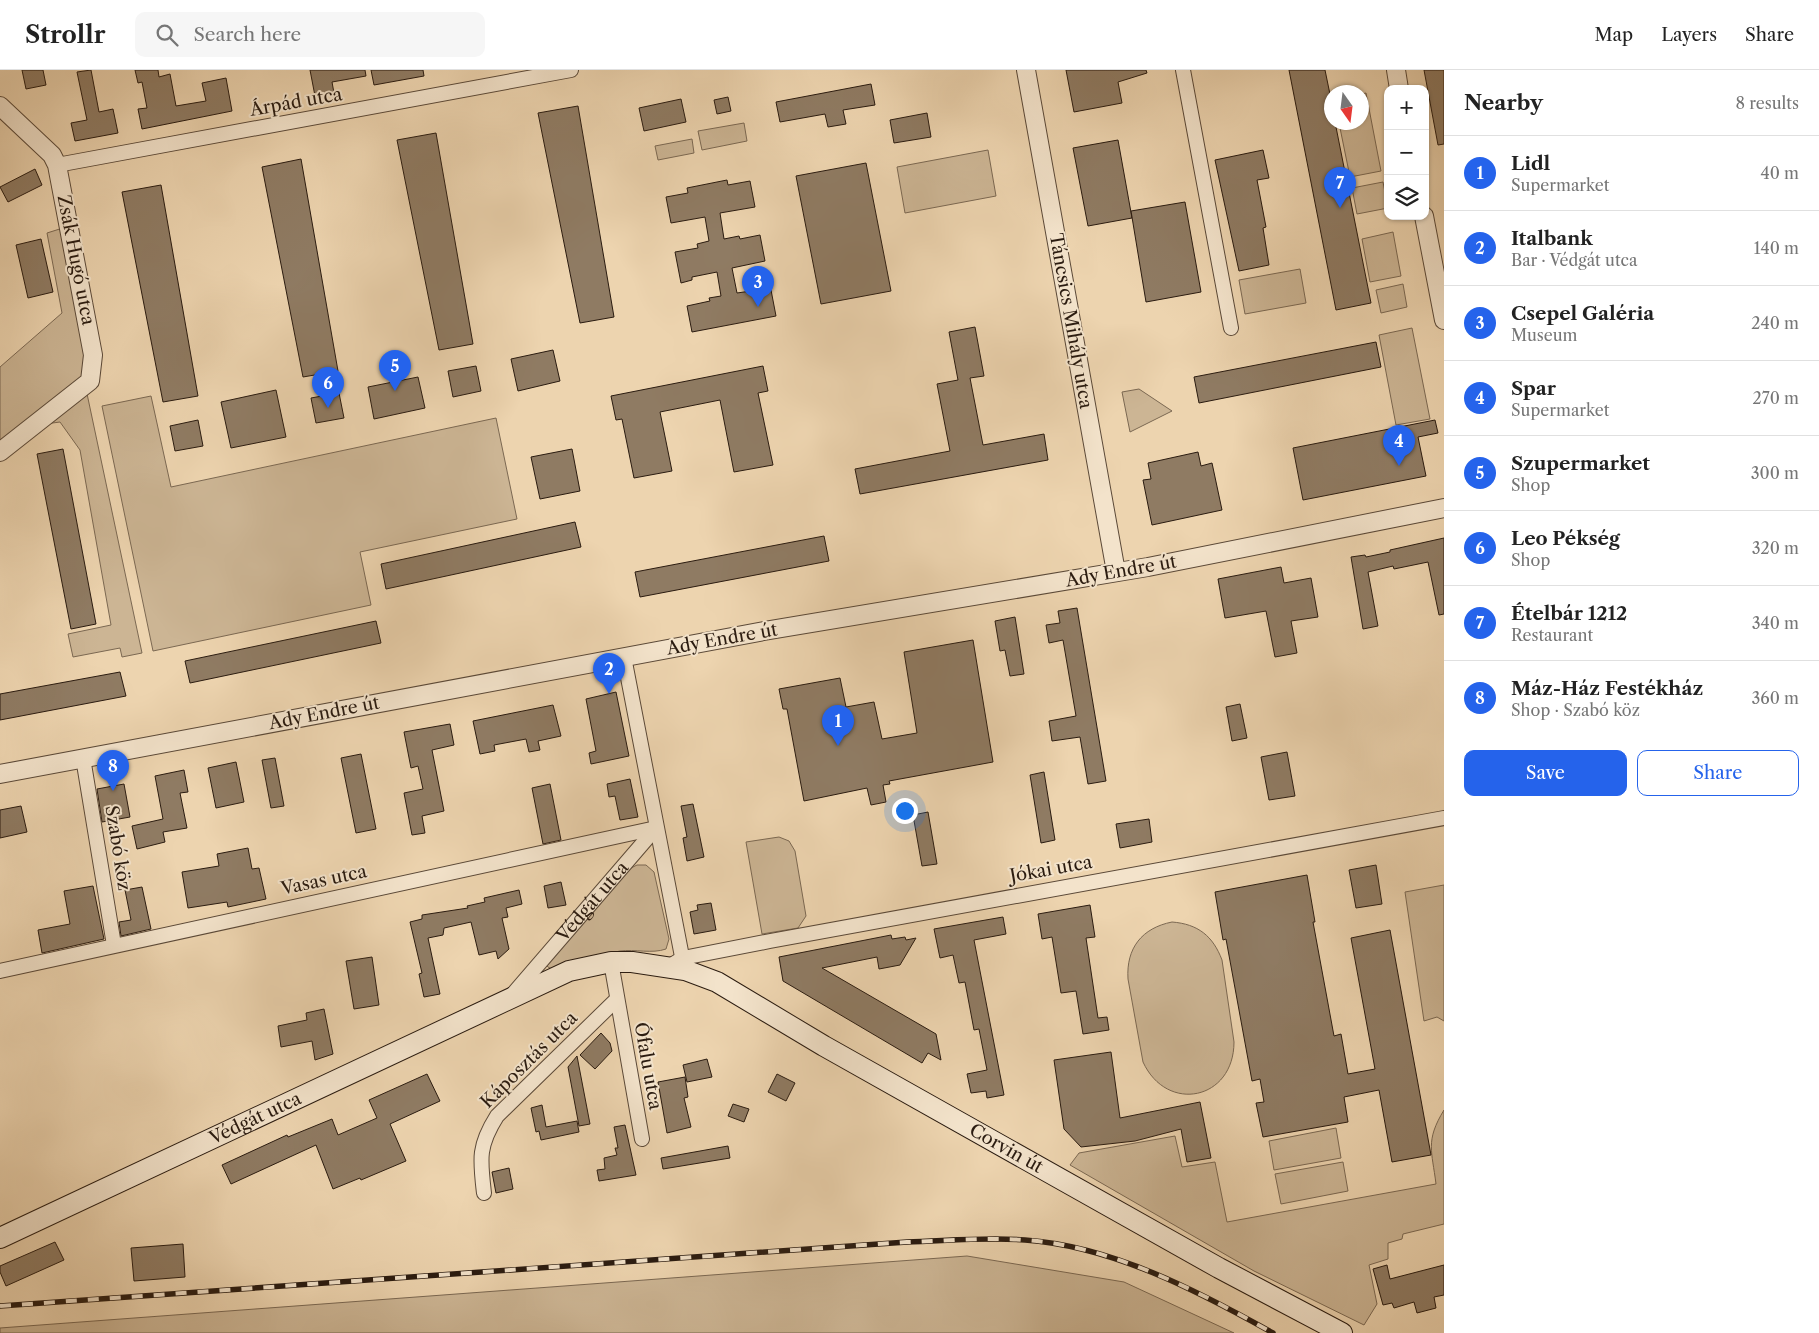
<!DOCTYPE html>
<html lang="en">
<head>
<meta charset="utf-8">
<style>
	body { margin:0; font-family:"Libre Caslon Text",serif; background:#f6f6f6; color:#222 }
	.controls { position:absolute; right:15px; top:15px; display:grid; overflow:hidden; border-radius:10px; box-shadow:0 1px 4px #0004 }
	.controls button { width:45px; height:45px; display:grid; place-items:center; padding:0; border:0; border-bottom:1px solid #e0e0e0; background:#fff; color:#222; font:25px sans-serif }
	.compass { position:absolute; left:1324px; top:15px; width:45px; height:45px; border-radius:50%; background:#fff; box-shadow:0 1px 4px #0004; rotate:166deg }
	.you { position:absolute; left:904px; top:740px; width:18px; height:18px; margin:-12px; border:4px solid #fff; border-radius:50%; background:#1a73e8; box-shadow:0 0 0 8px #1a73e833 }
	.badge { display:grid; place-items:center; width:32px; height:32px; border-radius:50%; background:#2563eb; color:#fff; font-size:16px; font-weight:700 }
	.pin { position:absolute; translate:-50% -41px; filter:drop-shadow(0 1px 2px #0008) }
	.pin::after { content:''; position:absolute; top:26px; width:18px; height:15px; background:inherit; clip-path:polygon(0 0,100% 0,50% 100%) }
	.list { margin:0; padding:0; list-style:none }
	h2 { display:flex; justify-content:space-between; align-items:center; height:65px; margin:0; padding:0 20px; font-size:21px }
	h2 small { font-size:16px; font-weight:400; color:#767676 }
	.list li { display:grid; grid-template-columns:32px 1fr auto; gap:15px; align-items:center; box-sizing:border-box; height:75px; padding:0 20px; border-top:1px solid #e0e0e0 }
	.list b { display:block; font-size:19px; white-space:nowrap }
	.list p { margin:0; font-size:16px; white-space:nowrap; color:#767676 }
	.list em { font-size:16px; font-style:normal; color:#767676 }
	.actions { display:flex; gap:10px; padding:15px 20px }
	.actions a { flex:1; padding:11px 0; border:1px solid #2563eb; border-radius:10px; text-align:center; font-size:18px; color:#2563eb }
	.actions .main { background:#2563eb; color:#fff }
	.icon { flex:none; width:28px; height:28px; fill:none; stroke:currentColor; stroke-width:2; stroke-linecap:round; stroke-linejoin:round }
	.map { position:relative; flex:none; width:1444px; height:1263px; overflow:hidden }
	header { display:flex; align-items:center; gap:30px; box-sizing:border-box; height:70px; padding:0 25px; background:#fff; border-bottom:1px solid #e0e0e0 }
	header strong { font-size:24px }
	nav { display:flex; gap:28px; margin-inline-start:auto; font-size:18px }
	.search { width:350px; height:45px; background:#f6f6f6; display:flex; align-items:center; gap:12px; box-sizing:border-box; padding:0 18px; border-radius:10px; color:#767676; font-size:19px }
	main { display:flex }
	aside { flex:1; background:#fff }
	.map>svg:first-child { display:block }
</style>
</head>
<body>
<header>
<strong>Strollr</strong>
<div class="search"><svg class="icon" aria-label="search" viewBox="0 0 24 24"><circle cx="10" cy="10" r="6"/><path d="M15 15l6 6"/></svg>Search here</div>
<nav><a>Map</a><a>Layers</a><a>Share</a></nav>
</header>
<main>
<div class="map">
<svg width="1444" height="1263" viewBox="0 0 1444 1263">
	<rect width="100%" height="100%" fill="#edd4af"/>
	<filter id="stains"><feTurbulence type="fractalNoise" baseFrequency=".004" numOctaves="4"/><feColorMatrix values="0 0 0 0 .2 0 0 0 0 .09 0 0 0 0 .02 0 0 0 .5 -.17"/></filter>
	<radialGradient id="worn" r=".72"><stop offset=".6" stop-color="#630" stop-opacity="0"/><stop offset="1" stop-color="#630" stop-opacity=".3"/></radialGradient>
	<!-- green -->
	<g fill="#ccb594" stroke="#7b6852">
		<polygon points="1366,23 1381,101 1350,107 1339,53 1362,52 1362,24"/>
		<polygon points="744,53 747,71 702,80 698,61"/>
		<polygon points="692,69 694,83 658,90 655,76"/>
		<polygon points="988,80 996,126 905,143 897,97"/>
		<polygon points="1383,112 1388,138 1357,144 1352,118"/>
		<polygon points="66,157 89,288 84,307 0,377 0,297 62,243 47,163"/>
		<polygon points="1393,162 1401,206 1370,212 1362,169"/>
		<polygon points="1300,199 1306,233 1245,244 1239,210"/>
		<polygon points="1403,214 1407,237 1381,243 1376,220"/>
		<polygon points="1412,258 1430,349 1396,355 1379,265"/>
		<polygon points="86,319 142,583 122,587 120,578 73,587 68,564 111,555 80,380 60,352 45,354"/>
		<polygon points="1139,319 1172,341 1130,362 1122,322"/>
		<polygon points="151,326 171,417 496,348 517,449 360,482 371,535 153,581 102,336"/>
		<polygon points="779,767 789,771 795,781 806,846 798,858 762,864 746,772"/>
		<path d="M637,795H646L654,802L669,869L666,879C652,884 635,879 620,881C597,885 574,893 552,899L548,897L546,895L629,799Z"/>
		<polygon points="1444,815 1444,951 1437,947 1424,951 1405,822"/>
		<path d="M1172,852C1198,854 1213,866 1222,890L1234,972C1234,1030 1167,1044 1143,992L1128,909C1126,878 1142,858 1172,852Z"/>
		<path d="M1444,1040V1154L1403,1164L1402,1169L1388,1173V1189L1369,1195L1377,1234L1364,1255L1254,1201L1070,1095L1079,1083L1175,1066L1182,1097L1215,1092L1227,1152L1436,1114C1432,1081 1425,1071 1444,1040Z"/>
		<polygon points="1336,1058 1341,1088 1274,1100 1269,1071"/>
		<polygon points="1343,1092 1348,1121 1281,1134 1275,1104"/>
		<polygon points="967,1186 1124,1212 1234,1263 0,1263 0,1258"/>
	</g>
	<!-- building -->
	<g fill="#8f7b63" stroke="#2a1b10">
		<polygon points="22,0 43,0 46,15 26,19"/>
		<polygon points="91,0 99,42 113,39 118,63 75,71 71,53 87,50 77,2"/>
		<polygon points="135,0 158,0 159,7 170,4 176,36 206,31 202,13 226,8 232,41 142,59 138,39 147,38 142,12 138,13"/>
		<polygon points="310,0 365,0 366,6 332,12 334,23 315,26"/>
		<polygon points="371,0 423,0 424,6 374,15"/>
		<polygon points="1066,0 1146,0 1147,3 1118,12 1122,33 1074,42"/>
		<polygon points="1289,0 1325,0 1332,34 1332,52 1335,52 1371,233 1336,240"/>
		<polygon points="1424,0 1444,0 1444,74 1438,75"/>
		<polygon points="871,14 875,35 843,40 846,54 828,57 825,44 780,52 776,32"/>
		<polygon points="728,27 731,41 717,44 714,30"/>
		<polygon points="681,29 686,52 644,61 639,38"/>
		<polygon points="578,36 614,247 580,253 538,43"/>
		<polygon points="927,43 931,67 894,73 890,50"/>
		<polygon points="436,63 473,274 439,280 397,70"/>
		<polygon points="1118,70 1132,148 1088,156 1073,78"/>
		<polygon points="1263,80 1269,108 1257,110 1266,157 1263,158 1269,195 1239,201 1215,90"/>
		<polygon points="301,89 338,301 303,307 262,97"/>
		<polygon points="866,93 891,221 821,234 796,106"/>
		<polygon points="35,99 42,115 8,132 0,117"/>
		<polygon points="727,110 728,115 750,111 755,137 720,143 724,169 739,166 740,169 760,165 765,191 732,198 737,223 751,221 752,224 771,220 776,246 692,262 687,236 710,231 709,228 721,226 717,202 692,207 692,210 681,213 675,182 698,178 697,174 709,171 705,147 671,153 666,127 688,123 687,118"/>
		<polygon points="161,115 198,326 163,332 122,122"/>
		<polygon points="1185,132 1201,222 1146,232 1131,141"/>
		<polygon points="41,169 53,222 28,228 16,175"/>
		<polygon points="975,257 984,306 970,308 983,375 1044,364 1048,390 860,424 855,399 950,381 937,314 958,310 949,262"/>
		<polygon points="1376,272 1381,297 1199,333 1194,307"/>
		<polygon points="553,280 560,311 518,321 511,289"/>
		<polygon points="476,296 481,321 453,327 448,301"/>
		<polygon points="763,296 768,321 758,323 773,395 734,402 720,330 660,342 672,401 634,408 622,349 616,350 611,326"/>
		<polygon points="418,307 425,338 374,349 368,317"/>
		<polygon points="276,320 286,367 231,378 221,332"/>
		<polygon points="339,323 344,348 316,353 311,328"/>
		<polygon points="198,350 203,376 175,381 170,356"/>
		<polygon points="1435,350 1438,363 1418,367 1426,406 1303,430 1293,378"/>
		<polygon points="63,379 96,554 71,559 37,384"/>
		<polygon points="572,379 580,421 540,429 531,387"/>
		<polygon points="1198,382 1201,396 1212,393 1222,440 1152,455 1143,410 1151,409 1148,393"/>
		<polygon points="575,452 581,477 386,519 381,494"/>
		<polygon points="824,466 829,491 640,527 635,502"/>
		<polygon points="1444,468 1444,544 1439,545 1428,492 1394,499 1393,496 1368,502 1378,556 1363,559 1351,487 1365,485 1366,487 1390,482 1390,480"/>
		<polygon points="1281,497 1284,513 1311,508 1318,547 1291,551 1297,583 1275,587 1266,541 1225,548 1218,509"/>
		<polygon points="1077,538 1106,711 1088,714 1080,667 1052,671 1049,651 1076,646 1063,570 1049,573 1046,555 1060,553 1058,541"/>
		<polygon points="1015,547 1024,604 1010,606 1005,580 1000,581 995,551"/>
		<polygon points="376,551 381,573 190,613 185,591"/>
		<polygon points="973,570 993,692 889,711 890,714 883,715 886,732 871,735 867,718 804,731 787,639 783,639 779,619 840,608 846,637 874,632 882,669 917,663 904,582"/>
		<polygon points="120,602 126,626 0,650 0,624"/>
		<polygon points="616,622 629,686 591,694 589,683 596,681 586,629"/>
		<polygon points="1240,634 1247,668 1232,671 1226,637"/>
		<polygon points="553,635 561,666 538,671 540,680 529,682 526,669 494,675 495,681 480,684 473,651"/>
		<polygon points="450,654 454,675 432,680 444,741 422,746 425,763 412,765 404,723 423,719 418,696 411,698 404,662"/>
		<polygon points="1287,682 1295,726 1269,730 1261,687"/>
		<polygon points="361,684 376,759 356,763 341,688"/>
		<polygon points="275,688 284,736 271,738 262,690"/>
		<polygon points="236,692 244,732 216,738 208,698"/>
		<polygon points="184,700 188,722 180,723 187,758 163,762 165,772 137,779 132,756 163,749 155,706"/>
		<polygon points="1044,702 1055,770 1041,773 1030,705"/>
		<polygon points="630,709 638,747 620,750 615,726 609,727 607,714"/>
		<polygon points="124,714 130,747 102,752 97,719"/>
		<polygon points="550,714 561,770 543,774 532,718"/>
		<polygon points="693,734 704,787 687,791 683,768 687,767 681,736"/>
		<polygon points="21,736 27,762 0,768 0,740"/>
		<polygon points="928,742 937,794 922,796 913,745"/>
		<polygon points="1149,749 1152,772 1120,778 1116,754"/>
		<polygon points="248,778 252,799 259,798 266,829 228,837 227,832 188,838 182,802 219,796 217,784"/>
		<polygon points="1376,795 1382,834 1356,838 1349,800"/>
		<polygon points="1307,805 1315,852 1313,852 1334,966 1341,964 1348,1004 1375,999 1351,868 1390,860 1431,1085 1392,1092 1379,1020 1344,1027 1348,1052 1263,1067 1256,1033 1264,1032 1260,1009 1252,1011 1226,869 1223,870 1215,822"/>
		<polygon points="561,812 566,835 548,838 544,816"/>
		<polygon points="93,816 104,869 42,883 38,860 70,854 64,821"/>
		<polygon points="142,817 151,859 121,866 119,852 131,850 125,820"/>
		<polygon points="519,820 522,834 506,838 508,847 502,848 509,879 498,889 496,881 479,885 471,852 444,858 443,865 428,868 440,924 424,927 419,904 422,903 410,852 422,849 422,845 468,838 467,836 485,832 484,828"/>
		<polygon points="711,833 716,860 694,864 690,842 698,840 697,835"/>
		<polygon points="1090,835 1095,867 1086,868 1098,948 1107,947 1109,960 1083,964 1076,921 1061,923 1052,867 1042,869 1038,844"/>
		<polygon points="1003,847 1006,864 974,870 1004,1025 987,1028 986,1021 971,1023 967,1004 987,1000 979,959 974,960 965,912 959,913 953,885 940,888 934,859"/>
		<polygon points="891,865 892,869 905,867 906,870 916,868 900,895 879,899 877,887 822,898 936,964 941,990 928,983 922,993 783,911 779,887"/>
		<polygon points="372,887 379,935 354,939 346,891"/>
		<polygon points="324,939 333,984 315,990 312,971 281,977 278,956 307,950 306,943"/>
		<polygon points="601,963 610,973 612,981 595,999 580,985"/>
		<polygon points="1111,982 1120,1048 1200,1032 1211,1088 1187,1092 1181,1059 1135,1071 1081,1077 1064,1059 1054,990"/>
		<polygon points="577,986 590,1054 579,1056 568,997"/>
		<polygon points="707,989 712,1007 687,1012 683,995"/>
		<polygon points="427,1004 440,1031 390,1054 406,1091 361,1110 360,1108 333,1119 316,1075 231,1114 222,1095 287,1065 288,1067 332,1049 338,1065 377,1048 369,1030"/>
		<polygon points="777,1004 795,1013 786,1031 768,1022"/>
		<polygon points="685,1007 688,1027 684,1028 691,1057 667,1063 658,1012"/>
		<polygon points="733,1034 749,1039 744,1052 728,1046"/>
		<polygon points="542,1035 546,1057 577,1051 579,1062 541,1070 539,1061 536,1062 531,1038"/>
		<polygon points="625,1055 636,1105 599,1111 597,1100 605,1099 604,1088 617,1085 615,1078 618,1078 614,1057"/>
		<polygon points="728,1076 730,1088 663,1099 661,1088"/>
		<polygon points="509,1098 513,1119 496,1123 492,1102"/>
		<polygon points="55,1172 64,1190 6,1216 0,1202 0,1196"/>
		<polygon points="183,1174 185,1207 134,1211 131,1178"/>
		<polygon points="1387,1195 1390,1209 1444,1195 1444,1225 1434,1227 1436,1238 1417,1243 1414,1232 1394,1238 1392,1233 1383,1235 1373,1199"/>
	</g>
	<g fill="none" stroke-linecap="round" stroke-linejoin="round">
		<!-- minor casing -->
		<g stroke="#5b4938" stroke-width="16">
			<g id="minor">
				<polyline points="1183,0 1231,258"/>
				<polyline points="57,95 571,0"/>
				<polyline points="624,587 684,897"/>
				<polyline points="83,688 114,875"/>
				<polyline points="611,892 642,1069"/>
				<polyline points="668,897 683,888 770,871 1444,748"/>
				<polyline points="0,901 656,758"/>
				<path id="s1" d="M513,924L656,758"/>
				<path d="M484,1123C480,1089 478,1076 497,1046L617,929"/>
			</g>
		</g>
		<!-- tertiary casing -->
		<g stroke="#5b4938" stroke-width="20">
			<g id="tertiary">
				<polyline points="1026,0 1116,502"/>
				<polyline points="1396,0 1399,19"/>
				<polyline points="0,36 52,85 57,95 93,285 90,311 0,382"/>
				<polyline points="1424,146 1444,250"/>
				<polyline points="0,704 764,561 1148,497 1444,438"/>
			</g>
		</g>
		<!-- secondary casing -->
		<g stroke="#2a1b10" stroke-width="22">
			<g id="secondary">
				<path id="s2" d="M0,1168L569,901L611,892H632L685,900L717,912L824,976L1219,1198L1342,1263"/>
			</g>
		</g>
		<!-- minor -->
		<use href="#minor" stroke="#f3e3cb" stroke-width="14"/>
		<!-- tertiary -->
		<use href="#tertiary" stroke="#f3e3cb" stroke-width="18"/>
		<!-- secondary -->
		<use href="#secondary" stroke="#f3e3cb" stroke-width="20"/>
		<!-- rail casing -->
		<g stroke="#2a1b10" stroke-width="5.5">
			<path id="rail" d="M0,1236L907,1172C946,1171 986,1167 1025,1170C1112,1176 1198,1221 1273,1263"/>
		</g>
		<!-- rail -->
		<use href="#rail" stroke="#f3e3cb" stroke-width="4" stroke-dasharray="11" stroke-linecap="butt"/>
	</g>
	<g text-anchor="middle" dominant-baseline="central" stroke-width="4" stroke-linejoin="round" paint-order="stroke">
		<!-- street labels -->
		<g font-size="18" fill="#2a1b10" stroke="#f3e3cb">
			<text transform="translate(296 32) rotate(-10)">Árpád utca</text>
			<text transform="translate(76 190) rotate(79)">Zsák Hugó utca</text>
			<text transform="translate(1071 251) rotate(80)">Táncsics Mihály utca</text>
			<text transform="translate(1121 501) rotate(-10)">Ady Endre út</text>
			<text transform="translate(722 569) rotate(-10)">Ady Endre út</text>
			<text transform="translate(324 643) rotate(-11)">Ady Endre út</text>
			<text transform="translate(118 778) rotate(81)">Szabó köz</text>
			<text transform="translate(1051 799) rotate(-10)">Jókai utca</text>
			<text transform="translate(324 810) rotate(-12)">Vasas utca</text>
			<text stroke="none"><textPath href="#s1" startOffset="122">Védgát utca</textPath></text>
			<text transform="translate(529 990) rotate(-45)">Káposztás utca</text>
			<text transform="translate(648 996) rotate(80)">Ófalu utca</text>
			<text stroke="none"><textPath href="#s2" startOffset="282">Védgát utca</textPath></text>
			<text stroke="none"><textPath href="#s2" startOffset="1114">Corvin út</textPath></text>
		</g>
	</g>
	<rect width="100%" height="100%" filter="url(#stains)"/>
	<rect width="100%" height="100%" fill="url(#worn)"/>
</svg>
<div class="controls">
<button>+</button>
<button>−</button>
<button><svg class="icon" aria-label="layers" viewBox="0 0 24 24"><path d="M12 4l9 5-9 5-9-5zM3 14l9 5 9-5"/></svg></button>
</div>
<svg class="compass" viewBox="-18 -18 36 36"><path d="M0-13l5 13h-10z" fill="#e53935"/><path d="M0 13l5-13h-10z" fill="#767676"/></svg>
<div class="you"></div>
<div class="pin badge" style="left:838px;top:676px">1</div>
<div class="pin badge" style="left:609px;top:624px">2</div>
<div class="pin badge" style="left:758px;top:237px">3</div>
<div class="pin badge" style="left:1399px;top:396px">4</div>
<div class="pin badge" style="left:395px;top:321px">5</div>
<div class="pin badge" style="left:328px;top:338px">6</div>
<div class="pin badge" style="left:1340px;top:138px">7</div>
<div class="pin badge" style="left:113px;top:721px">8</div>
</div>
<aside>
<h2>Nearby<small>8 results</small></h2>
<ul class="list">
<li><span class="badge">1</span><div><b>Lidl</b><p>Supermarket</p></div><em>40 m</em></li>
<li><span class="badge">2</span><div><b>Italbank</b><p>Bar · Védgát utca</p></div><em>140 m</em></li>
<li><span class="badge">3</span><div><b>Csepel Galéria</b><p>Museum</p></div><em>240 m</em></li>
<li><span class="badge">4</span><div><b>Spar</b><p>Supermarket</p></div><em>270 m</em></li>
<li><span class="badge">5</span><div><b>Szupermarket</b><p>Shop</p></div><em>300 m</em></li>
<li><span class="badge">6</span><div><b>Leo Pékség</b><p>Shop</p></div><em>320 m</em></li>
<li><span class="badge">7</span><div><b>Ételbár 1212</b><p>Restaurant</p></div><em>340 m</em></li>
<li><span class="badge">8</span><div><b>Máz-Ház Festékház</b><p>Shop · Szabó köz</p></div><em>360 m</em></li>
</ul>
<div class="actions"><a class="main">Save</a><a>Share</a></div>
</aside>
</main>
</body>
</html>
